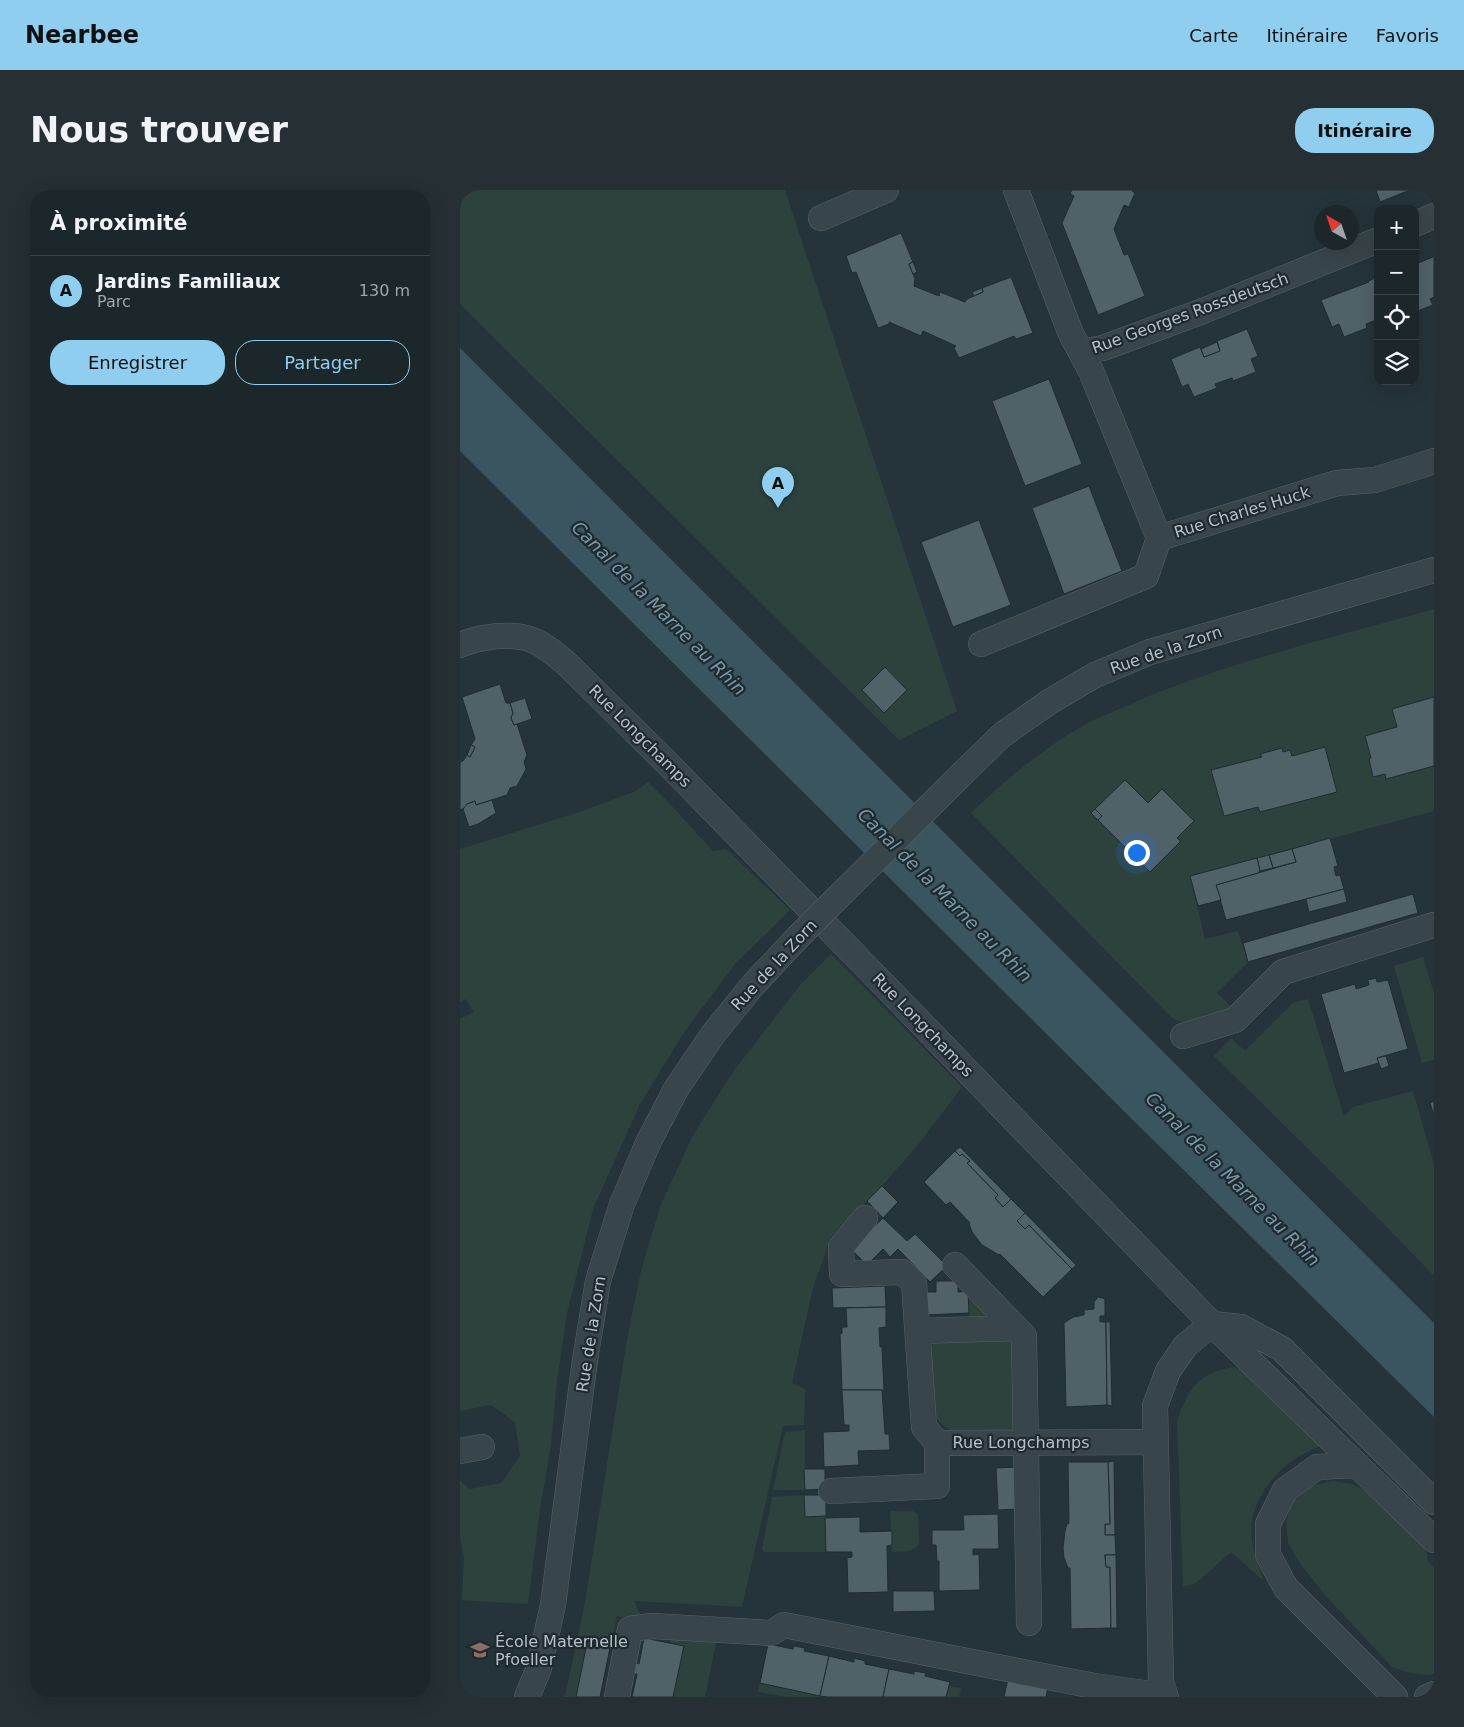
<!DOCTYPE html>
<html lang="fr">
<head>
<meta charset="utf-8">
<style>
	body { margin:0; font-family:"DejaVu Sans",sans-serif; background:#252f34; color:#f1f3f6 }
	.controls { position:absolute; right:15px; top:15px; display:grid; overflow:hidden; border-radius:10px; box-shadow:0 5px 20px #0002 }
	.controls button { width:45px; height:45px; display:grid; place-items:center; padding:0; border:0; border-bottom:1px solid #3a4448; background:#1c272c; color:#f1f3f6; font:25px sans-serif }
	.compass { position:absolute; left:854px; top:15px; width:45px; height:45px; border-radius:50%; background:#1c272c; box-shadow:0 5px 20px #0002; rotate:320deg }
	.you { position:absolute; left:676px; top:662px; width:18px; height:18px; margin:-12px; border:4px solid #fff; border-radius:50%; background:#1a73e8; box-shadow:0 0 0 8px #1a73e833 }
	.badge { display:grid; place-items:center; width:32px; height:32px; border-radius:50%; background:#90ceef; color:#111; font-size:16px; font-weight:700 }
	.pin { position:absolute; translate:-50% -41px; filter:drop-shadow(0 1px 2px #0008) }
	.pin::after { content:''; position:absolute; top:26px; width:18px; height:15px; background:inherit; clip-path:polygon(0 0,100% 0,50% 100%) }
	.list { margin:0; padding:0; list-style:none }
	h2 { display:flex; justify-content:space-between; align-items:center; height:65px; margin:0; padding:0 20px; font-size:21px }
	h2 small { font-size:16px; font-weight:400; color:#a0a5a9 }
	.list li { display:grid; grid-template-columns:32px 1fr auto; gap:15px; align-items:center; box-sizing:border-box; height:70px; padding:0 20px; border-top:1px solid #3a4448 }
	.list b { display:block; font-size:19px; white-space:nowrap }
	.list p { margin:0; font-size:16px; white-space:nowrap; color:#a0a5a9 }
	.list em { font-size:16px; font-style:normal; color:#a0a5a9 }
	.actions { display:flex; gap:10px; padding:15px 20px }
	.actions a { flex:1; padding:11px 0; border:1px solid #90ceef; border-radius:20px; text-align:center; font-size:18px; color:#90ceef }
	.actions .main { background:#90ceef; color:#111 }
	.icon { flex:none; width:28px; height:28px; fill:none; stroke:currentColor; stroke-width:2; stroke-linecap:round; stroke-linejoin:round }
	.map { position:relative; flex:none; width:974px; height:1507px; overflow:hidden; border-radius:20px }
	header { display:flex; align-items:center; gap:30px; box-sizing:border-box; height:70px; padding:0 25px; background:#90ceef; color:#111 }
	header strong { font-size:24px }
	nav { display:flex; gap:28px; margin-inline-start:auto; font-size:18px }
	.intro { display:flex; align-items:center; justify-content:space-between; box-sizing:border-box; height:120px; padding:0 30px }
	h1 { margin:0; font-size:35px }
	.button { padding:12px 22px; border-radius:20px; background:#90ceef; color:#111; font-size:18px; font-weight:700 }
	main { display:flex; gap:30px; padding:0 30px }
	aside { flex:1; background:#1c272c; border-radius:20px; box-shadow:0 5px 20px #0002 }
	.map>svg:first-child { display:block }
</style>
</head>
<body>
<header>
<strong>Nearbee</strong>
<nav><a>Carte</a><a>Itinéraire</a><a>Favoris</a></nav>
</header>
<div class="intro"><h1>Nous trouver</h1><a class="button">Itinéraire</a></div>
<main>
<aside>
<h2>À proximité<small></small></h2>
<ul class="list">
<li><span class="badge">A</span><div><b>Jardins Familiaux</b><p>Parc</p></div><em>130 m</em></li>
</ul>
<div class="actions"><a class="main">Enregistrer</a><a>Partager</a></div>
</aside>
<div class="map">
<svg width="974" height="1507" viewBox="0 0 974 1507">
	<rect width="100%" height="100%" fill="#25343a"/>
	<!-- green -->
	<g fill="#2d423c">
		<polygon points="0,0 325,0 497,521 439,550 0,114"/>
		<path d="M974,419V621L730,686L745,749L778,741L788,772L757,803L772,818C749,828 736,841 712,828L511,623C547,589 584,557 628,533C645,524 663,518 680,510C775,470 876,447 974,419Z"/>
		<polygon points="188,592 210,614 253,661 266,659 330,720 275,774 225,841 180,914 133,1019 107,1123 97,1191 91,1255 80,1319 68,1414 2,1410 4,1368 0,1347 0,1291 10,1299 41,1293 60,1266 55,1232 31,1215 0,1221 0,829 14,822 6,809 0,812 0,659 120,622 176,601"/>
		<polygon points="371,764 502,897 457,956 422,996 371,1047 353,1098 332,1193 345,1199 344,1235 323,1236 282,1417 174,1411 183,1430 157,1426 151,1453 128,1448 116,1507 103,1507 106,1502 125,1412 167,1149 181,1081 200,1017 232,947 272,883 341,794"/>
		<polygon points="963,767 974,803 974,870 962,873 934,776"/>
		<polygon points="848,809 884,926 893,917 953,901 974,975 974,1086 922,1032 754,866 771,848 785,861 833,813"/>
		<polygon points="508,1101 540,1130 510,1133"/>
		<path d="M552,1146L560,1231L553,1242H497C489,1240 482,1236 477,1229C469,1217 472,1174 471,1158L473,1153Z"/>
		<path d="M773,1177L786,1181L862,1256C829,1266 798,1296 792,1331C789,1352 797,1372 804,1391L771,1362L736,1393L723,1397L717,1231C728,1199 738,1183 773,1177Z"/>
		<polygon points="345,1240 345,1300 313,1300 325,1242"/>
		<polygon points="873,1291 892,1294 913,1305 966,1360 968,1371 974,1378 974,1483 969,1485 950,1483 932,1477 866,1406 841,1375 828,1353 826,1331 833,1310 850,1296"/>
		<polygon points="344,1305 345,1327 366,1326 366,1362 304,1362 302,1359 312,1307"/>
		<path d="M430,1321H453L458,1325L459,1353C455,1363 442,1361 432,1362Z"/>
		<polygon points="211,1448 257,1448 245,1507 213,1507 223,1456 210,1453"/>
		<polygon points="300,1493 367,1507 327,1507 298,1502"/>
		<polygon points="489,1496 501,1498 499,1507 486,1507"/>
	</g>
	<!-- water -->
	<polygon fill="#3a5460" points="0,158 974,1133 974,1227 678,935 0,261"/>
	<!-- building -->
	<g fill="#506168" stroke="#202c31">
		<polygon points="612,0 673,0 672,1 675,3 669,17 664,15 654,39 664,65 668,64 685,106 638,125 602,33 614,6 610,4"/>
		<polygon points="916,0 950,0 920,12"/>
		<polygon points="441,43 453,72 449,74 455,89 454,96 479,106 480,102 505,112 507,109 523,102 522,98 551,87 573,143 556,149 554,146 499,168 494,158 496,156 463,141 461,146 429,132 429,134 418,138 396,82 392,83 386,66"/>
		<polygon points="974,64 974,107 970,109 973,115 955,122 955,72 956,74 973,67"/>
		<polygon points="453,72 457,82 453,84 449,74"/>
		<polygon points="918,87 918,129 906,134 907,138 884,147 879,134 872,137 861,110 909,92 908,91"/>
		<polygon points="522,98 523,102 514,106 512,102"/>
		<polygon points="787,139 798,166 791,169 796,182 773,191 772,188 755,194 757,198 734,207 728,194 722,197 711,169 740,157 744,167 760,161 757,151"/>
		<polygon points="757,152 760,161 744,167 741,159"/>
		<polygon points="589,189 622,274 565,296 532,211"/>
		<polygon points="629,296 662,381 604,404 572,318"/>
		<polygon points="519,330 551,415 493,437 461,352"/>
		<polygon points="425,477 447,500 424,523 402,500"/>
		<polygon points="40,494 46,513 50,513 53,523 51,528 54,535 57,534 67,565 64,572 66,579 57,596 50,598 47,605 16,615 15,611 7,614 5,618 0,620 0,572 3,571 7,565 10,567 15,557 11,555 15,549 2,507"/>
		<polygon points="974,507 974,576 926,589 925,584 913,587 909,569 911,568 905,546 937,537 932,519"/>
		<polygon points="65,508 72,529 54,535 51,528 53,523 50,513"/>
		<polygon points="11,555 15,557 10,567 7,565"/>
		<polygon points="865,557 877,602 800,622 798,617 764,626 751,580 802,567 800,564 822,558 823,562 830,560 832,566"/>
		<polygon points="665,590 688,613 702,599 734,631 717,648 721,651 690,682 638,630 642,626 635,619"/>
		<polygon points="32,610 36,623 18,634 9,637 3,619 7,614 15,611 16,615"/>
		<polygon points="635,619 642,626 638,630 631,623"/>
		<polygon points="870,648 878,676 874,677 876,686 880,685 884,699 766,730 756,695 836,672 832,659"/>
		<polygon points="832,659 836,672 813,678 809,665"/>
		<polygon points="809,665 813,678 800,681 797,668"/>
		<polygon points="797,668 800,681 798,683 756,695 761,710 738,716 730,686"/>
		<polygon points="884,699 887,712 849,722 846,709"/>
		<polygon points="953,704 958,723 788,772 783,753"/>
		<polygon points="916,788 917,792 928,790 948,859 917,868 919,873 884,883 861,804 895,794 896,799 909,795 908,790"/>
		<polygon points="926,866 929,876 921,879 917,868"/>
		<polygon points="974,911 974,926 970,913"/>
		<polygon points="500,957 551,1009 543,1017 535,1008 538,1005 507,973 510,971 502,964 500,966 495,961"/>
		<polygon points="495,961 500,966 502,964 510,971 507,973 538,1005 535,1008 543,1017 551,1009 565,1023 557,1031 565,1039 569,1035 612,1079 583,1107 540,1064 539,1065 522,1055 512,1042 509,1034 510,1033 490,1012 486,1015 464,992"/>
		<polygon points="422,996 438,1012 423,1028 407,1011"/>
		<polygon points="565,1023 616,1075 612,1079 569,1035 565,1039 557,1031"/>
		<polygon points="423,1028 447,1051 455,1044 487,1076 470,1092 438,1059 430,1067 423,1059 407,1075 391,1059"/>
		<polygon points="476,1091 498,1091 498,1102 508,1101 509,1123 465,1125 464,1102 476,1102"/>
		<polygon points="425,1096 426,1117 373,1118 372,1098"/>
		<polygon points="638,1107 643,1108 645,1110 645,1126 640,1126 640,1132 646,1132 647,1215 606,1217 604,1133 613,1127 624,1125 624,1120 634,1119 634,1112"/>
		<polygon points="426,1117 426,1137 419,1138 420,1157 422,1157 424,1200 382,1200 380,1144 382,1143 382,1137 387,1137 386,1118"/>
		<polygon points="646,1132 650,1132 652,1216 647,1215"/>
		<polygon points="382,1200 422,1200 425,1244 429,1244 430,1260 398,1261 399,1275 364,1277 363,1242 389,1241 389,1235 384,1235"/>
		<polygon points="654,1271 655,1345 645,1345 645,1334 650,1334 648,1272"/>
		<polygon points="608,1272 648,1272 650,1334 645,1334 645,1345 655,1345 656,1365 645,1365 646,1377 650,1377 651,1438 611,1439 610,1378 608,1378 604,1368 603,1358 605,1341 607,1334 609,1333"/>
		<polygon points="557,1277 558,1319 538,1320 536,1278"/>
		<polygon points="344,1279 365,1279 365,1299 345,1300"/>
		<polygon points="344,1305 366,1305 366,1326 345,1327"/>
		<polygon points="538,1324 539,1359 513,1359 513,1365 519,1364 520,1400 479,1401 479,1371 477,1371 476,1355 472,1355 472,1340 504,1340 503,1325"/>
		<polygon points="400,1327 400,1342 432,1341 432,1355 427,1356 428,1402 388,1403 387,1368 392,1367 392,1362 366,1362 365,1328"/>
		<polygon points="645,1365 656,1365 657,1438 651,1438 650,1377 646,1377"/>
		<polygon points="433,1401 474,1401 475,1421 433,1422"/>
		<polygon points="128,1448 151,1453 140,1507 116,1507"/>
		<polygon points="184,1448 224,1456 213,1507 172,1507 177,1484 174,1484 176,1473 179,1474"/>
		<polygon points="308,1454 333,1459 334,1456 339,1457 345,1458 344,1461 369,1466 360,1506 300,1493"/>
		<polygon points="369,1466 394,1472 394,1468 405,1471 405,1474 429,1479 423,1507 367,1507 360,1506"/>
		<polygon points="429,1479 454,1484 454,1481 466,1483 465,1486 490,1492 486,1507 423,1507"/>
		<polygon points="549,1484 589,1492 586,1507 544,1507"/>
	</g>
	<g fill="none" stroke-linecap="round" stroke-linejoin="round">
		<!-- minor casing -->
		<g stroke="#576368" stroke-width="26">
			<g id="minor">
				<polyline points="556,0 611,144 631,181 699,348 877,293 915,290 974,271"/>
				<polyline points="361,28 426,0"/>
				<polyline points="955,34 974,26"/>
				<polyline points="621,162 643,158 743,121 918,50"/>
				<polyline points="521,454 686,386 699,348"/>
				<path d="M0,455C20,447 48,442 69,449C83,453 96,465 107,474L207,573L427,798L752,1134L897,1275"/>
				<polyline points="505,581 542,545 589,512 635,485 690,462 974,380"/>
				<polyline points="723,846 775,830 823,782 974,735"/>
				<polyline points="405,1028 381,1057 382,1084 442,1082 454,1093 464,1237 477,1253 694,1252"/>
				<polyline points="495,1075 564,1146 569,1433"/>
				<polyline points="752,1134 781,1137 822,1159 974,1312"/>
				<polyline points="458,1141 556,1138"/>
				<polyline points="0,1261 22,1257"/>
				<polyline points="371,1301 477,1296 477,1253"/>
				<polyline points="67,1507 79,1478 93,1415 125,1170 138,1091 162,1014 188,953 216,899 254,843 293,795 338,747"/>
				<polyline points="157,1507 170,1439 192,1436 311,1443 324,1435 634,1496 705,1506"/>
				<polyline points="706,1507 701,1492 695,1216 708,1181 726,1155 752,1134"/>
				<polyline points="935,1507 826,1398 808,1365 808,1334 825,1300 857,1277 897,1275 974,1350"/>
				<polyline points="967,1507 974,1504"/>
			</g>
		</g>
		<!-- minor -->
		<use href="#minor" stroke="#38454a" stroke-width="25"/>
		<!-- minor-bridge casing -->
		<g stroke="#576368" stroke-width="26" stroke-linecap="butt">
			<polyline id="minor-bridge" points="338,747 505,581"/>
		</g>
		<!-- minor-bridge -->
		<use href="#minor-bridge" stroke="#38454a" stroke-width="25"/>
	</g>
	<!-- icons -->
	<defs>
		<g id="school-bare" transform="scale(1.5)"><path d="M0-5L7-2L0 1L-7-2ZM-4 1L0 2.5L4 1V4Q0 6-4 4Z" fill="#8d6e63" stroke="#1e2a2f" stroke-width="2.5" paint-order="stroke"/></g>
	</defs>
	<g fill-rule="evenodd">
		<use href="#school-bare" x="20" y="1460"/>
	</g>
	<g text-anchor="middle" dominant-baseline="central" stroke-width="4.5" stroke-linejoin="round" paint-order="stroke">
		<!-- street labels -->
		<g font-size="16" fill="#b4c0c6" stroke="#1e2a2f">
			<text transform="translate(730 123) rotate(-20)">Rue Georges Rossdeutsch</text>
			<text transform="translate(782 322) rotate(-17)">Rue Charles Huck</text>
			<text transform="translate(706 460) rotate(-19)">Rue de la Zorn</text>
			<text transform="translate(180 546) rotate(45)">Rue Longchamps</text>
			<text transform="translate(314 775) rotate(-47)">Rue de la Zorn</text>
			<text transform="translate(463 835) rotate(46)">Rue Longchamps</text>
			<text transform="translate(131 1144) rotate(-81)">Rue de la Zorn</text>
			<text x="561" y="1252">Rue Longchamps</text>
		</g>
		<!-- poi labels -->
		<g font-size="16" fill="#b4c0c6" stroke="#1e2a2f" text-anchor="start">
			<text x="35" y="1451">École Maternelle<tspan x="35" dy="18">Pfoeller</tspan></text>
		</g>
		<!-- water labels -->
		<g font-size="18" font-style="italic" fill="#7798a7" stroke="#1e2a2f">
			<text transform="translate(199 418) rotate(45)">Canal de la Marne au Rhin</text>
			<text transform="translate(485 705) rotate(45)">Canal de la Marne au Rhin</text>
			<text transform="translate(773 989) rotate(45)">Canal de la Marne au Rhin</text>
		</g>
	</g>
</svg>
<div class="controls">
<button>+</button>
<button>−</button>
<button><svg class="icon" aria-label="locate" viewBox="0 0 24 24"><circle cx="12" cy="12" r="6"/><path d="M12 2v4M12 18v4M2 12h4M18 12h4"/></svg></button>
<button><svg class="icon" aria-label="layers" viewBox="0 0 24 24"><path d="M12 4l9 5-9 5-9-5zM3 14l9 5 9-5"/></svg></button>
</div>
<svg class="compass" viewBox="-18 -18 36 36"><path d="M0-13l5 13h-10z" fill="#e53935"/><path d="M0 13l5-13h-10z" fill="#a0a5a9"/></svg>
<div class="you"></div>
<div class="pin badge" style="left:318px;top:318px">A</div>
</div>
</main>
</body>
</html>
